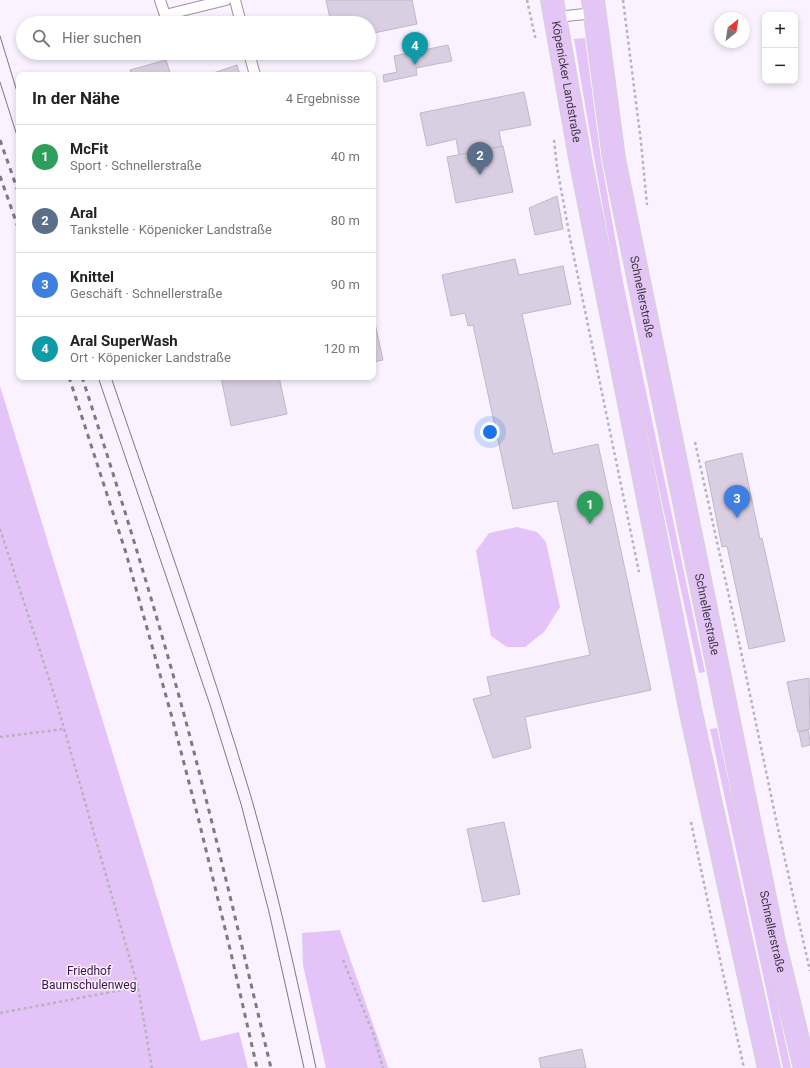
<!DOCTYPE html>
<html lang="de">
<head>
<meta charset="utf-8">
<style>
	body { margin:0; font-family:Roboto,sans-serif; background:#f6f6f6; color:#222 }
	.controls { position:absolute; right:12px; top:12px; display:grid; overflow:hidden; border-radius:8px; box-shadow:0 2px 6px #0003 }
	.controls button { width:36px; height:36px; display:grid; place-items:center; padding:0; border:0; border-bottom:1px solid #e0e0e0; background:#fff; color:#222; font:20px sans-serif }
	.compass { position:absolute; left:714px; top:12px; width:36px; height:36px; border-radius:50%; background:#fff; box-shadow:0 2px 6px #0003; rotate:30deg }
	.you { position:absolute; left:490px; top:432px; width:14px; height:14px; margin:-10px; border:3px solid #fff; border-radius:50%; background:#1a73e8; box-shadow:0 0 0 6px #1a73e833 }
	.badge { display:grid; place-items:center; width:26px; height:26px; border-radius:50%; background:#d93025; color:#fff; font-size:13px; font-weight:700 }
	.pin { position:absolute; translate:-50% -33px; filter:drop-shadow(0 1px 2px #0008) }
	.pin::after { content:''; position:absolute; top:21px; width:14px; height:12px; background:inherit; clip-path:polygon(0 0,100% 0,50% 100%) }
	.list { margin:0; padding:0; list-style:none }
	h2 { display:flex; justify-content:space-between; align-items:center; height:52px; margin:0; padding:0 16px; font-size:17px }
	h2 small { font-size:13px; font-weight:400; color:#767676 }
	.list li { display:grid; grid-template-columns:26px 1fr auto; gap:12px; align-items:center; box-sizing:border-box; height:64px; padding:0 16px; border-top:1px solid #e0e0e0 }
	.list b { display:block; font-size:15px; white-space:nowrap }
	.list p { margin:0; font-size:13px; white-space:nowrap; color:#767676 }
	.list em { font-size:13px; font-style:normal; color:#767676 }
	.icon { flex:none; width:22px; height:22px; fill:none; stroke:currentColor; stroke-width:2; stroke-linecap:round; stroke-linejoin:round }
	.map { position:relative; flex:none; width:810px; height:1068px; overflow:hidden }
	.search { position:absolute; background:#fff; box-shadow:0 2px 6px #0003; left:16px; top:16px; width:360px; height:44px; display:flex; align-items:center; gap:10px; box-sizing:border-box; padding:0 14px; border-radius:22px; color:#767676; font-size:15px }
	.panel { position:absolute; background:#fff; box-shadow:0 2px 6px #0003; left:16px; top:72px; width:360px; height:308px; border-radius:8px }
	.map>svg:first-child { display:block }
</style>
</head>
<body>
<div class="map">
<svg width="810" height="1068" viewBox="0 0 810 1068">
	<rect width="100%" height="100%" fill="#faf3ff"/>
	<!-- green -->
	<g fill="#e4c3f8">
		<path d="M585,38L601,159L624,287L705,672L699,673C671,545 643,417 618,289C602,206 588,123 574,39Z"/>
		<polygon points="0,386 201,1041 239,1032 248,1068 0,1068"/>
		<polygon points="517,527 537,532 546,542 560,607 544,632 525,647 507,647 491,636 476,551 489,533"/>
		<polygon points="717,728 791,1068 783,1068 710,729"/>
		<polygon points="340,930 388,1067 389,1068 326,1068 303,965 302,933"/>
	</g>
	<!-- building -->
	<g fill="#dacfe2" stroke="#c2b6c9">
		<polygon points="326,0 412,0 417,24 369,34 369,23 331,23"/>
		<polygon points="448,45 452,61 416,68 417,75 384,82 383,75 397,72 394,56"/>
		<polygon points="166,60 171,75 131,75 130,70"/>
		<polygon points="237,65 240,75 207,75"/>
		<polygon points="524,92 531,125 499,131 502,147 459,155 456,139 427,146 420,113"/>
		<polygon points="503,146 513,192 456,203 447,157"/>
		<polygon points="557,196 563,229 535,235 529,208"/>
		<polygon points="515,259 519,275 563,266 571,304 522,314 553,454 598,444 651,690 525,717 531,748 493,758 473,699 491,695 487,677 590,655 557,501 513,509 473,325 468,326 465,313 451,316 442,275"/>
		<polygon points="374,319 383,360 373,362 373,320"/>
		<polygon points="221,377 279,377 287,414 231,426"/>
		<polygon points="742,453 760,539 762,538 785,641 749,649 727,546 722,547 705,462"/>
		<polygon points="809,678 810,729 798,732 787,682"/>
		<polygon points="808,730 810,740 810,745 802,747 799,732"/>
		<polygon points="504,822 520,894 483,902 467,829"/>
		<polygon points="582,1049 586,1068 541,1068 539,1058"/>
	</g>
	<g fill="none" stroke-linecap="round" stroke-linejoin="round">
		<!-- lane casing -->
		<g stroke="#9d92a4" stroke-width="12">
			<g id="lane">
				<polyline points="160,0 165,15 226,0"/>
				<polyline points="235,0 241,23"/>
				<polyline points="556,17 595,13"/>
				<polyline points="249,53 255,75"/>
			</g>
		</g>
		<!-- primary casing -->
		<g stroke="#d4d3d5" stroke-width="24">
			<g id="primary">
				<path id="s1" d="M552,0L581,163L691,713L769,1068"/>
				<path id="s2" d="M593,0L614,159L773,937L805,1068"/>
			</g>
		</g>
		<!-- path -->
		<g stroke="#b9b3bd" stroke-width="2.5" stroke-dasharray="3 3" stroke-linecap="butt">
			<polyline points="527,0 536,41"/>
			<polyline points="623,0 641,142 647,205"/>
			<polyline points="554,140 557,167 570,238 639,572"/>
			<polyline points="695,442 738,637 777,824 810,971"/>
			<polyline points="0,529 55,697 138,987 152,1068"/>
			<polyline points="0,737 64,729"/>
			<polyline points="691,822 724,978 744,1068"/>
			<polyline points="343,960 373,1033 383,1068"/>
			<polyline points="0,1013 138,987"/>
		</g>
		<!-- lane -->
		<use href="#lane" stroke="#fff" stroke-width="10"/>
		<!-- primary -->
		<use href="#primary" stroke="#e3c5f6" stroke-width="22"/>
		<!-- tram -->
		<g stroke="#7f7983" stroke-width="1">
			<polyline points="0,36 19,98"/>
			<polyline points="0,82 19,142"/>
			<polyline points="98,377 210,705 241,804 269,912 304,1068"/>
			<path d="M111,377C159,518 210,658 252,800C277,888 297,978 316,1068"/>
		</g>
		<!-- rail -->
		<g stroke="#7f7983" stroke-width="3" stroke-dasharray="5 5" stroke-linecap="butt">
			<polyline points="0,140 19,194"/>
			<polyline points="0,176 19,230"/>
			<polyline points="69,377 126,553 173,721 198,817 230,949 257,1068"/>
			<path d="M82,377C119,490 154,604 185,718C216,834 243,951 271,1068"/>
		</g>
	</g>
	<g text-anchor="middle" dominant-baseline="central" stroke-width="3" stroke-linejoin="round" paint-order="stroke">
		<!-- street labels -->
		<g font-size="12" fill="#3d3840" stroke="#faf3ff">
			<text stroke="none"><textPath href="#s1" startOffset="83">Köpenicker Landstraße</textPath></text>
			<text stroke="none"><textPath href="#s2" startOffset="301">Schnellerstraße</textPath></text>
			<text stroke="none"><textPath href="#s2" startOffset="625">Schnellerstraße</textPath></text>
			<text stroke="none"><textPath href="#s2" startOffset="949">Schnellerstraße</textPath></text>
		</g>
		<!-- park labels -->
		<g font-size="12" fill="#3c1250" stroke="#faf3ff">
			<text x="89" y="971">Friedhof<tspan x="89" dy="14">Baumschulenweg</tspan></text>
		</g>
	</g>
</svg>
<div class="controls">
<button>+</button>
<button>−</button>
</div>
<svg class="compass" viewBox="-18 -18 36 36"><path d="M0-13l5 13h-10z" fill="#e53935"/><path d="M0 13l5-13h-10z" fill="#767676"/></svg>
<div class="you"></div>
<div class="pin badge" style="left:590px;top:524px;background:#2e9e5b">1</div>
<div class="pin badge" style="left:480px;top:175px;background:#5c6f8a">2</div>
<div class="pin badge" style="left:737px;top:518px;background:#3f7fe0">3</div>
<div class="pin badge" style="left:415px;top:65px;background:#0f9aa8">4</div>
<div class="search"><svg class="icon" aria-label="search" viewBox="0 0 24 24"><circle cx="10" cy="10" r="6"/><path d="M15 15l6 6"/></svg>Hier suchen</div>
<section class="panel">
<h2>In der Nähe<small>4 Ergebnisse</small></h2>
<ul class="list">
<li><span class="badge" style="background:#2e9e5b">1</span><div><b>McFit</b><p>Sport · Schnellerstraße</p></div><em>40 m</em></li>
<li><span class="badge" style="background:#5c6f8a">2</span><div><b>Aral</b><p>Tankstelle · Köpenicker Landstraße</p></div><em>80 m</em></li>
<li><span class="badge" style="background:#3f7fe0">3</span><div><b>Knittel</b><p>Geschäft · Schnellerstraße</p></div><em>90 m</em></li>
<li><span class="badge" style="background:#0f9aa8">4</span><div><b>Aral SuperWash</b><p>Ort · Köpenicker Landstraße</p></div><em>120 m</em></li>
</ul>
</section>
</div>
</body>
</html>
